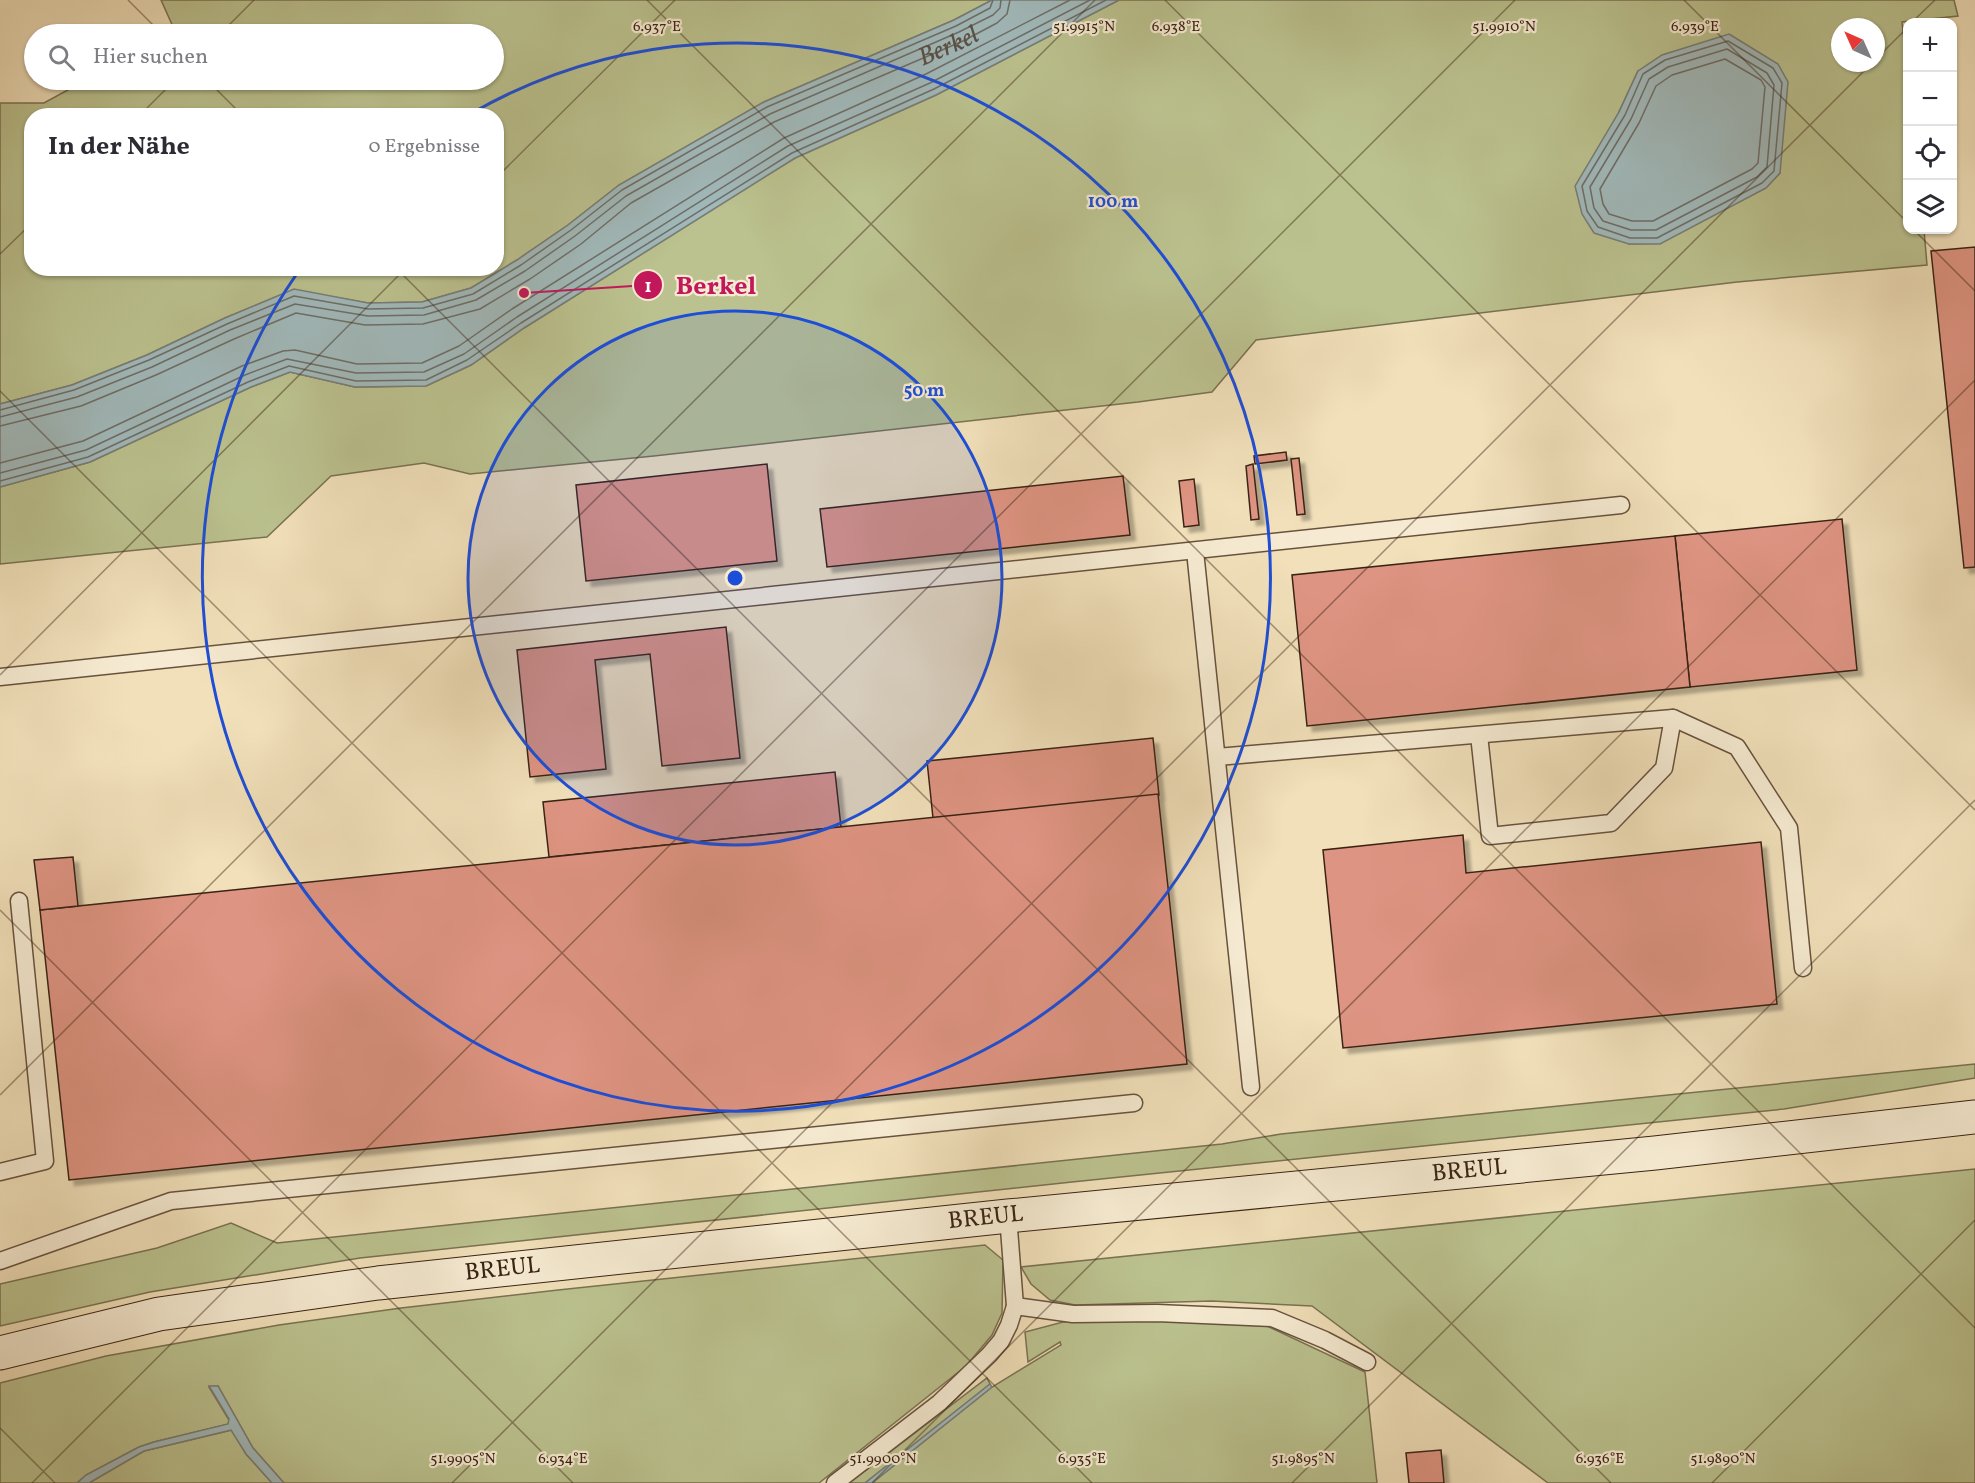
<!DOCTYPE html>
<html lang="de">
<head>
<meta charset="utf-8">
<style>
	body { margin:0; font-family:Vollkorn,serif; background:#f2f2f3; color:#2b2b33 }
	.controls { position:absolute; right:18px; top:18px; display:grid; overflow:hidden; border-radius:12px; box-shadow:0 2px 4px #0004 }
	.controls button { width:54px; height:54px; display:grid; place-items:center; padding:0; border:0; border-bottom:2px solid #e1e1e2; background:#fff; color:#2b2b33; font:30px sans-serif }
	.compass { position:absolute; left:1831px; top:18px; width:54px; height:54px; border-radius:50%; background:#fff; box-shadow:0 2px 4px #0004; rotate:315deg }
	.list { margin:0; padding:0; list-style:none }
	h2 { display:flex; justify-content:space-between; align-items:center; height:78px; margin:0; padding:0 24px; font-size:26px }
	h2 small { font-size:20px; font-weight:400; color:#7c7c81 }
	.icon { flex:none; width:33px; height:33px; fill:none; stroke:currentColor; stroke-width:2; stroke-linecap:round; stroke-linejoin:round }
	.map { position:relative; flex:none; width:1975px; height:1483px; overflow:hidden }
	.search { position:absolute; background:#fff; box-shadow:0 2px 4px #0004; left:24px; top:24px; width:480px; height:66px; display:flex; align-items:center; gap:15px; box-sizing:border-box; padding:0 21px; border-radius:33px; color:#7c7c81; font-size:22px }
	.panel { position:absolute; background:#fff; box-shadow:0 2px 4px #0004; left:24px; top:108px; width:480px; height:168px; border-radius:24px }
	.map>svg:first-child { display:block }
</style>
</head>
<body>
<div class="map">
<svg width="1975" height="1483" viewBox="0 0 1975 1483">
	<defs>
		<filter id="shadow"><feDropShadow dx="5.5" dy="5.5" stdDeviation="1.5" flood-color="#0004"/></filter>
	</defs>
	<rect width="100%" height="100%" fill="#f1e0ba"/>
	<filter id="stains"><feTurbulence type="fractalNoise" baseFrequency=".00333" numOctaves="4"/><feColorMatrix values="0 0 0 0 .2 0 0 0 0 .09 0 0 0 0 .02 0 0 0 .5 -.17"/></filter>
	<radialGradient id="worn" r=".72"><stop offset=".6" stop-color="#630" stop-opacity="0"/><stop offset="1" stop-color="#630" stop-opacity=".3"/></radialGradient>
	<!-- green -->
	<g fill="#bbc28f" stroke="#7a7252" stroke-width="1.5" fill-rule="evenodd">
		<path d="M161,0H992L954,20L764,102L619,185L568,225L517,260L471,288L422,302L368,303L293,290L225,318L147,355L72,385L0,404V103H44L86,80H494V34H166L174,29ZM32,116H496V268H32Z"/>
		<path d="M1119,0H1954L1958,16L1902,22L1908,76V230H1924L1927,265L1737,282L1256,340L1212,392L1138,402L654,456L470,474L424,463L331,476L267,537L0,564V487L90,462L251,387L290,372L355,387L426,386L471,365L524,328L795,158L936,95ZM1840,27H1876V63H1840ZM1638,71L1780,173L1766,188L1660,243L1629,244L1619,112Z"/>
		<polygon points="1975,1064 1975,1078 1784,1109 1072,1182 360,1258 150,1292 0,1326 0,1284 157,1248 231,1223 277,1243 1222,1144 1281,1134"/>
		<polygon points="1975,1169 1975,1483 1548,1483 1312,1306 1212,1301 1075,1305 1050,1300 1031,1284 1021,1267"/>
		<polygon points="985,1245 1003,1260 1002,1313 992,1335 966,1366 819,1483 284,1483 253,1448 218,1386 209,1387 229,1420 229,1424 154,1442 139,1447 86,1475 77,1483 0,1483 0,1383 106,1356 279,1325 401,1308 558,1290"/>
		<polygon points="1208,1319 1267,1326 1365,1372 1377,1483 872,1483 992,1387 1061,1345 1060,1342 1028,1362 1025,1332 1063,1322"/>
		<polygon points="987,1378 990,1384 865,1483 849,1483"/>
		<polygon points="232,1430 246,1454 272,1483 89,1483 144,1451"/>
	</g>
	<!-- water -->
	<g fill="#a1babc" stroke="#787e79" stroke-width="1.5">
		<polygon points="992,0 1119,0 936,95 795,158 524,328 471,365 426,386 355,387 290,372 251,387 90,462 0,487 0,404 72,385 147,355 225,318 294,289 368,303 422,302 471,288 517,260 568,225 619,185 764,102 954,20"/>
		<polygon points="1729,34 1778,64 1788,82 1780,173 1766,188 1660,244 1629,244 1594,233 1582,214 1575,186 1619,112 1638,71 1662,55"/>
		<polygon points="990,1384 992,1387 872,1483 865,1483"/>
		<polygon points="209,1386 218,1386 253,1448 284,1483 272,1483 246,1454 231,1430 144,1451 89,1483 77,1483 86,1475 139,1447 154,1442 228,1424 229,1419"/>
	</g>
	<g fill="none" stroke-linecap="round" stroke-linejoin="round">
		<!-- shore -->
		<g stroke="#6e6e68" stroke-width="1.5">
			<polygon points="1728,41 1773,68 1782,83 1774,171 1762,183 1657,238 1630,238 1598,227 1587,211 1582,186 1625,115 1643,74 1665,60"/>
			<polygon points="1727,49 1767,73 1774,85 1767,167 1757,177 1656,230 1631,230 1603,221 1594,208 1590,187 1631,119 1649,79 1668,67"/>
			<polygon points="1725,59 1761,80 1765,87 1758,163 1752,169 1653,221 1632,221 1609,214 1603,204 1600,189 1639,123 1656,86 1672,75"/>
			<polyline points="0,410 74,390 149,360 227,324 294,296 368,309 423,308 473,294 521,265 571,230 622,190 767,107 956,26 990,8 993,0"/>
			<polyline points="0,417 77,397 152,367 230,330 295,304 368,316 424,315 476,300 525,271 575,236 626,196 770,114 959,32 993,15 1000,8 1001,0"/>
			<path id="s1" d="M0,426L81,406L156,375L234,339L296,313L365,325L423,324L480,309L530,279L581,244L631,203L774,122L963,41L997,23L1007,14L1010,0"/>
			<polyline points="0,463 83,441 242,366 283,351 295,350 357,364 422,363 459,346 512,309 784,138 926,74 1070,0"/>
			<polyline points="0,473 86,450 245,375 287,359 356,373 424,372 464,354 517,317 788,146 930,83 1090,0"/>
			<polyline points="0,481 88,457 248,382 289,366 356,381 426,380 467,360 521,323 792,153 934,89 1106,0"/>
		</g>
	</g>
	<!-- building -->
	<g fill="#de9482" stroke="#3a2314" stroke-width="1.5" filter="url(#shadow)">
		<polygon points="1975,247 1975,567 1964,568 1931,251"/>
		<polygon points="1286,452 1287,460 1255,464 1254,456"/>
		<polygon points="1299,458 1305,514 1297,515 1291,459"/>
		<polygon points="767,464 777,561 586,581 576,485"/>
		<polygon points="1253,464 1259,519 1251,520 1246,466"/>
		<polygon points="1123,476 1130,535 827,567 820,509"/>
		<polygon points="1194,479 1199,525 1184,527 1179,481"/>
		<polygon points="1842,519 1857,670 1690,687 1675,536"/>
		<polygon points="1675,536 1690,687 1307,726 1292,575"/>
		<polygon points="726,627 740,758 662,766 650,654 595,660 606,769 530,777 517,650"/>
		<polygon points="1153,738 1159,795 933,818 927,761"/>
		<polygon points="835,772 841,827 549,857 543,802"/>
		<polygon points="1158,794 1187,1064 69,1180 40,910"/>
		<polygon points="1463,835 1466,873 1761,842 1777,1004 1343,1048 1323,850"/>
		<polygon points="73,857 78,906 40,910 34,860"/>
		<polygon points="1441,1450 1444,1483 1409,1483 1406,1453"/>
	</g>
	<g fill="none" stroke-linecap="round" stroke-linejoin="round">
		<!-- service casing -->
		<g stroke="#68523e" stroke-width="19">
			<g id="service">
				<polyline points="1195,551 1251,1087"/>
				<polyline points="0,677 1621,505"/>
				<polyline points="1479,735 1490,836 1611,823 1664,768 1673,718"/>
				<polyline points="1217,757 1673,718 1737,747 1789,828 1803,968"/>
				<polyline points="0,1172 45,1161 19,901"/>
				<polyline points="0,1261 171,1201 1134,1103"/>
				<polyline points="1015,1306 1073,1314 1157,1313 1272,1318 1325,1340 1367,1362"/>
				<polyline points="835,1483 939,1403 989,1355 1001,1341 1009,1325 1015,1306 1008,1216"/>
			</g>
		</g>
		<!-- secondary casing -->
		<g stroke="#3a2314" stroke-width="35">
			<g id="secondary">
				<path id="s2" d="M0,1353L159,1314L378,1283L1008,1216L1655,1153L1975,1117"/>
			</g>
		</g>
		<!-- service -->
		<use href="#service" stroke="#f6ebd2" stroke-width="16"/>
		<!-- secondary -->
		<use href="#secondary" stroke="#f6ebd2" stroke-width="33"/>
	</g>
	<!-- ticks -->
	<path fill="none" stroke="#3a2314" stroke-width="1.5" stroke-opacity="0.45" d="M128,0L162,34M647,0L1975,1328M1165,0L1975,810M1684,0L1908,223M1912,22L1935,0M220,34L254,0M1876,59L1908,27M207,80L243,116M139,116L175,80M496,178L675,0M1914,230L1975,291M0,254L32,223M396,268L1611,1483M0,391L1092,1483M0,675L406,268M0,910L573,1483M0,1095L1095,0M0,1428L55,1483M32,1483L1515,0M452,1483L1872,63M872,1483L1975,380M1292,1483L1975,800M1712,1483L1975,1220"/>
	<!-- distance rings -->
	<circle cx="735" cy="578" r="267" fill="#1d4ed8" fill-opacity=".12"/>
	<g fill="none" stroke="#1d4ed8" stroke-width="3">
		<circle cx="735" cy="578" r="267"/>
		<path d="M472 113A534 534 0 1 1 298 272"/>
	</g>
	<g text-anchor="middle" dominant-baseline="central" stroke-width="4.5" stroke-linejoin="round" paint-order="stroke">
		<!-- street labels -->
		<g font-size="24" fill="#3a2314" stroke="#f6ebd2">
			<text stroke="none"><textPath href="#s2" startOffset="1482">BREUL</textPath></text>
			<text stroke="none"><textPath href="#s2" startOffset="996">BREUL</textPath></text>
			<text stroke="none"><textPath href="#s2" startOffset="510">BREUL</textPath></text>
		</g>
		<!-- water labels -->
		<g font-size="26" font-style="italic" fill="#595046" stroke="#f6ebd2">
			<text stroke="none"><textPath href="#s1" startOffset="1044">Berkel</textPath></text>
		</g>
	</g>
	<g font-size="15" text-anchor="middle" fill="#3a2314" stroke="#f6ebd2" stroke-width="4.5" stroke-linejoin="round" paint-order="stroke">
		<text x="657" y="31">6.937°E</text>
		<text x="1084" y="31">51.9915°N</text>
		<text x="1176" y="31">6.938°E</text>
		<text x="1504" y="31">51.9910°N</text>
		<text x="1695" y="31">6.939°E</text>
		<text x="463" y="1463">51.9905°N</text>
		<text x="1303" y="1463">51.9895°N</text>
		<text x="563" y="1463">6.934°E</text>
		<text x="883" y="1463">51.9900°N</text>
		<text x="1082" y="1463">6.935°E</text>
		<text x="1600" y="1463">6.936°E</text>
		<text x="1723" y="1463">51.9890°N</text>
	</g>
	<circle cx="735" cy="578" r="9" fill="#1d4ed8" stroke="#f6ebd2" stroke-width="3"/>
	<g font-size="18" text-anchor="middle" font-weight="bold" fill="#1d4ed8" stroke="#f6ebd2" stroke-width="4.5" stroke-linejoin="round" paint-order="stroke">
		<text x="1113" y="207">100 m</text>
		<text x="924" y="396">50 m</text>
	</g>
	<!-- callouts -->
	<path fill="none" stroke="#c2185b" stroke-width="2" d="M524 293L648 285"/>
	<g fill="#c2185b" stroke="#f6ebd2" stroke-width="2">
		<circle cx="524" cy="293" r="6"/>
		<circle cx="648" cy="285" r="15"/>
	</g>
	<g font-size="18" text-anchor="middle" font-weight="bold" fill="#fff">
		<text x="648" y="292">1</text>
	</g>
	<g font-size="26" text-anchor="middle" font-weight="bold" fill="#c2185b" stroke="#f6ebd2" stroke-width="4.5" stroke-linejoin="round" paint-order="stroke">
		<text x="716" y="294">Berkel</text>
	</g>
	<rect width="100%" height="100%" filter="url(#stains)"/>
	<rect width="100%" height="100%" fill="url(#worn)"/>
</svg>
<div class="controls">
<button>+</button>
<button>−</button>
<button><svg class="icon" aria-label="locate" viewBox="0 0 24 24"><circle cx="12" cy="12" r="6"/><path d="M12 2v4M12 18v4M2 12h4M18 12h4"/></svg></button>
<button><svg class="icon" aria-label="layers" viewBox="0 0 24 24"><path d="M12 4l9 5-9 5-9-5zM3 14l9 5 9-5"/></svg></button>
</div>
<svg class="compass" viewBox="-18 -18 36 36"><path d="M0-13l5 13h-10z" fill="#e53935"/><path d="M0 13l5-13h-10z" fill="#7c7c81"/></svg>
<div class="search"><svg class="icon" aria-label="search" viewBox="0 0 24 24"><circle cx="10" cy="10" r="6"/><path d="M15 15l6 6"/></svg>Hier suchen</div>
<section class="panel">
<h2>In der Nähe<small>0 Ergebnisse</small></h2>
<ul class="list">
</ul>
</section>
</div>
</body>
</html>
